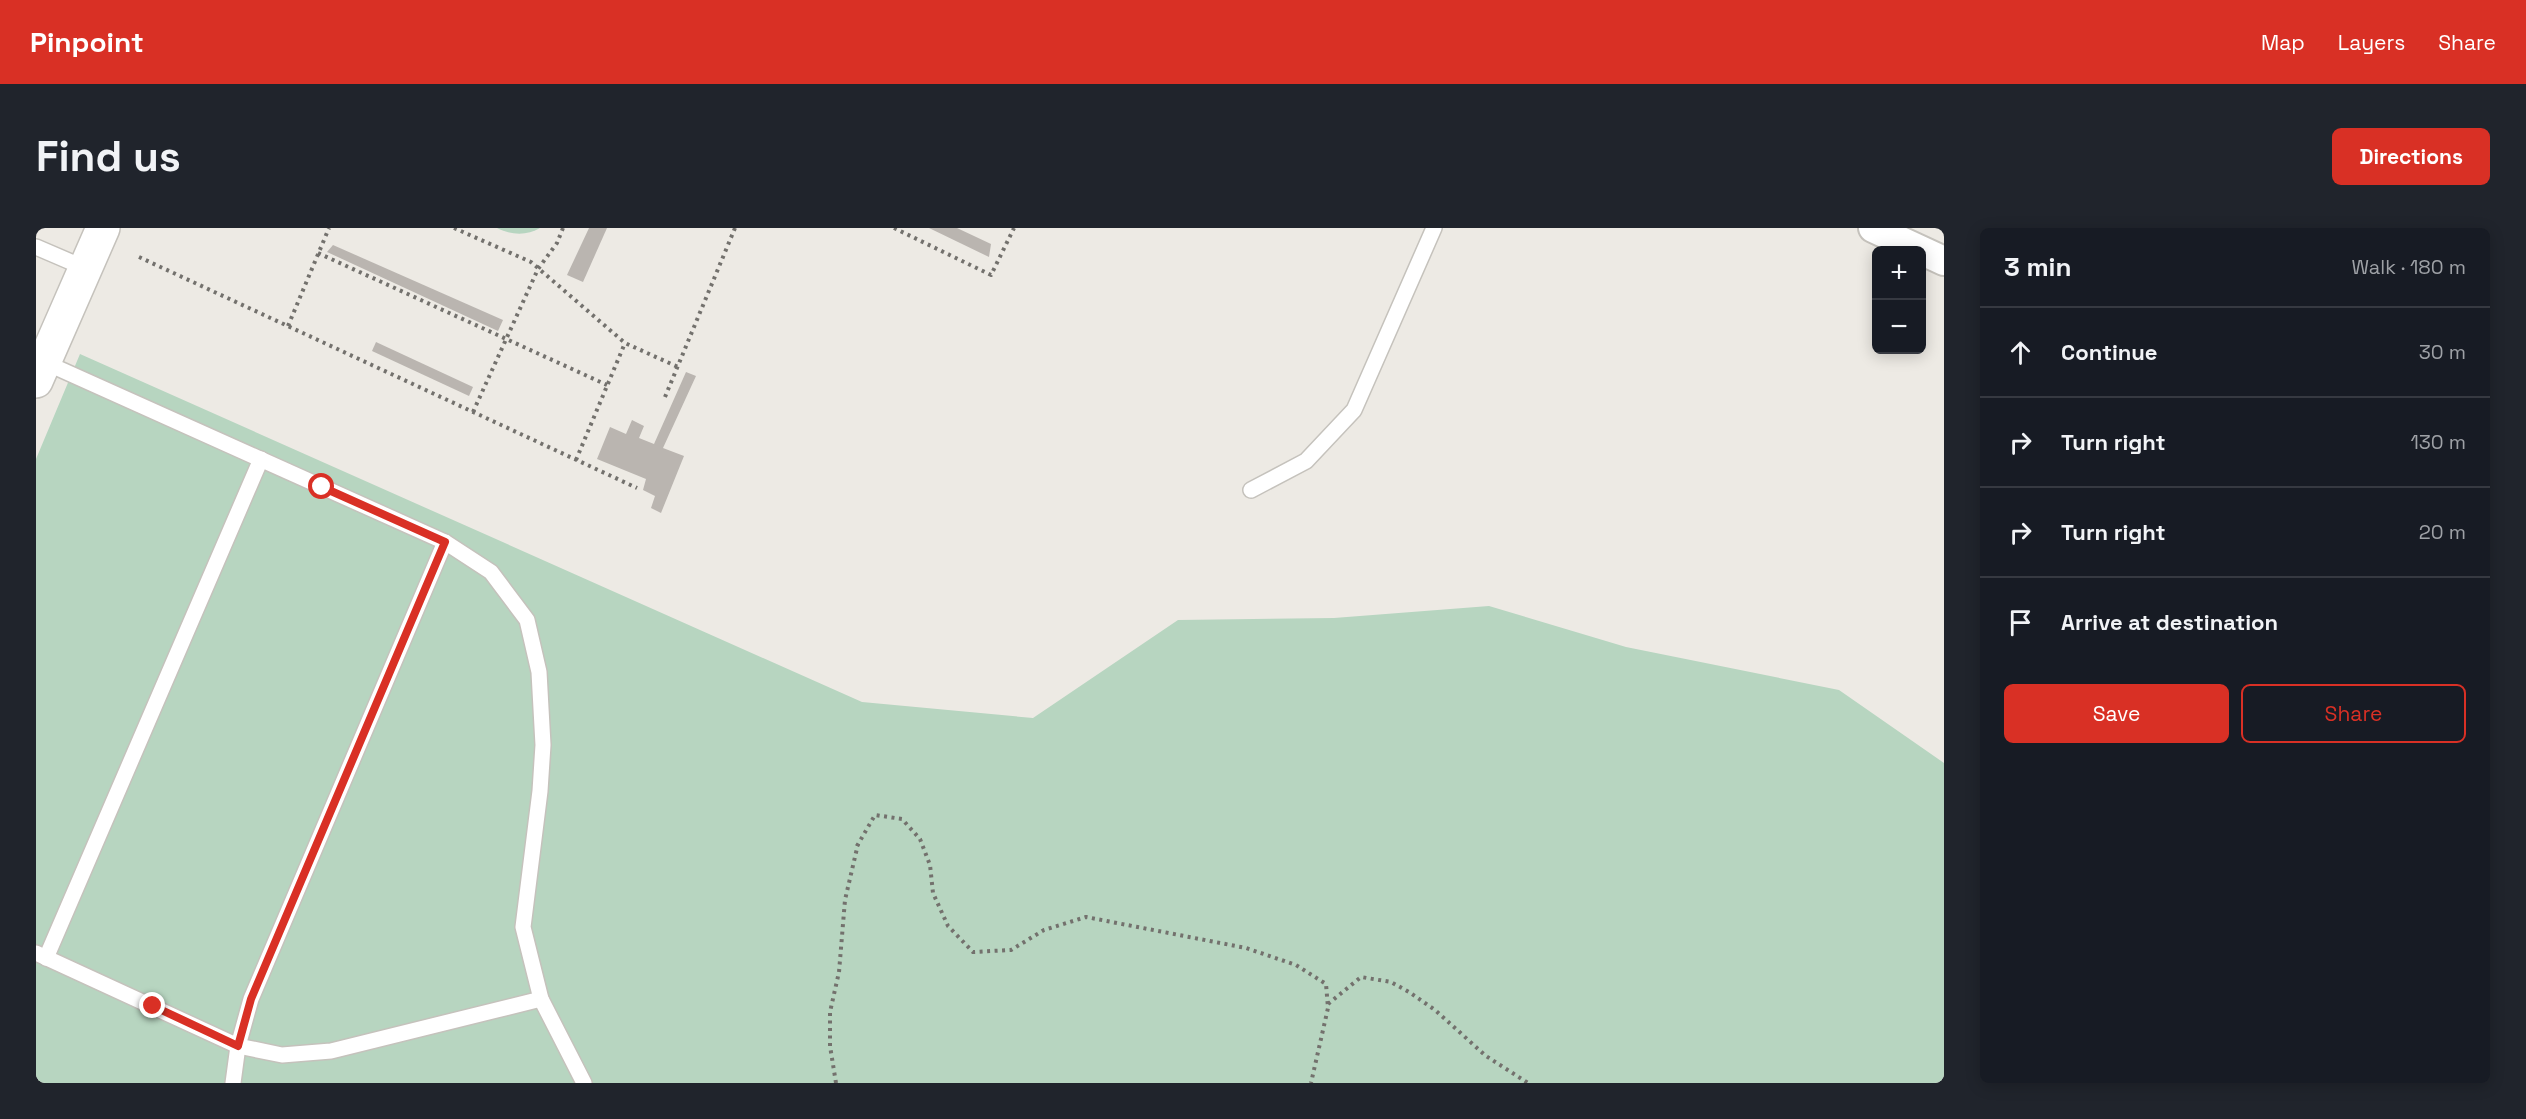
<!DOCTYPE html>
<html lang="en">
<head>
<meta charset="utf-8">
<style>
	body { margin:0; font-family:"Space Grotesk",sans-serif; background:#20242c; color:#f1f3f6 }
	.controls { position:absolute; right:18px; top:18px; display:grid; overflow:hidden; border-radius:9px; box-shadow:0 3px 15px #0003 }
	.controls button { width:54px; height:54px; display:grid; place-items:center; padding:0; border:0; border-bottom:2px solid #363941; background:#171b24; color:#f1f3f6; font:30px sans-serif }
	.stop { position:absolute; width:18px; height:18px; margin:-14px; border:4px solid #d93025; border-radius:50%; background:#fff }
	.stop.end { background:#d93025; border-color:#fff; box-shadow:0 2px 6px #0008 }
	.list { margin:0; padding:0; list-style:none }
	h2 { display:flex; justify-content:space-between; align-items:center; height:78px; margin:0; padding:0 24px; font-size:26px }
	h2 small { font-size:20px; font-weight:400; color:#9ea1a6 }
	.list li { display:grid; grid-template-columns:39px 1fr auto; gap:18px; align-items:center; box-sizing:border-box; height:90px; padding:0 24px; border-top:2px solid #363941 }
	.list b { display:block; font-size:22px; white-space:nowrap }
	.list em { font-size:20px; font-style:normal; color:#9ea1a6 }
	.actions { display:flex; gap:12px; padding:18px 24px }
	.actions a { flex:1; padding:14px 0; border:2px solid #d93025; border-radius:9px; text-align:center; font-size:21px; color:#d93025 }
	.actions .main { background:#d93025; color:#fff }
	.icon { flex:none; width:33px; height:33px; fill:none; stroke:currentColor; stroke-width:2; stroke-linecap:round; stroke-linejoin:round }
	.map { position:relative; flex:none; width:1908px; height:855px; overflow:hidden; border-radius:9px }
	header { display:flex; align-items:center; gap:36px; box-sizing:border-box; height:84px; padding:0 30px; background:#d93025; color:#fff }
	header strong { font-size:28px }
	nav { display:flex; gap:33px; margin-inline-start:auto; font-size:21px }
	.intro { display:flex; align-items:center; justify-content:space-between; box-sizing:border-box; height:144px; padding:0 36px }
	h1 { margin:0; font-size:42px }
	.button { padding:15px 27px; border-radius:9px; background:#d93025; color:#fff; font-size:21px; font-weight:700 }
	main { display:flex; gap:36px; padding:0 36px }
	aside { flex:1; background:#171b24; border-radius:9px; box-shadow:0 3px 15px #0003 }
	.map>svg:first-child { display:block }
</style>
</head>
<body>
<header>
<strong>Pinpoint</strong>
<nav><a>Map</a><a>Layers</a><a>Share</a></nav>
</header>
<div class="intro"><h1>Find us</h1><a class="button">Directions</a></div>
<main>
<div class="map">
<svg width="1908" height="855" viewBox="0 0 1908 855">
	<rect width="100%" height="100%" fill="#edeae4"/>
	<!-- green -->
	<g fill="#b7d5c0">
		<path d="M461,0H504C491,8 474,7 461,0Z"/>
		<polygon points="44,126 826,474 997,490 1142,392 1298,390 1453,378 1590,419 1803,462 1908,535 1908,855 0,855 0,231"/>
	</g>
	<!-- building -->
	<g fill="#bab5b0">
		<polygon points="553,0 571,0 547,54 531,47"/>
		<polygon points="893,0 921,0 955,16 953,29"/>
		<polygon points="297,17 467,92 462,103 291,24"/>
		<polygon points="340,114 437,159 433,168 336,123"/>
		<polygon points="650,144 660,148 627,220 648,228 625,285 615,280 619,268 607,262 610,251 561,231 574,199 590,206 596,192 608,198 603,210 618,216"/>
	</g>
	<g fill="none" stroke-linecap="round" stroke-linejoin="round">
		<!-- service casing -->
		<g stroke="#c5c2bc" stroke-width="18">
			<g id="service">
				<polyline points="0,19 49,40"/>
				<polyline points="8,134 409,314"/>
				<polyline points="1215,262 1270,233 1318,182 1398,0"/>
				<polyline points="0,725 202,818 246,827 295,823 505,771"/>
				<polyline points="10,730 225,231"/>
				<polyline points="197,855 202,818 215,771 409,314 455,344 491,392 503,444 507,517 504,563 487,699 505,771 548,855"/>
			</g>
		</g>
		<!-- minor casing -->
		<g stroke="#c5c2bc" stroke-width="32">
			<polyline id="minor" points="1837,0 1908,33"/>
		</g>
		<!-- tertiary casing -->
		<g stroke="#c5c2bc" stroke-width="36">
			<polyline id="tertiary" points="0,153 67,0"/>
		</g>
		<!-- path -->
		<g stroke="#73716d" stroke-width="4" stroke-dasharray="3 4.5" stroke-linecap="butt">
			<polyline points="418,0 495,34 589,115 642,139"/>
			<polyline points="858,0 955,47 978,0"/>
			<polyline points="282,25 571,157"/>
			<polyline points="103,29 601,260"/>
			<polyline points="252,98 293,0"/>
			<polyline points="629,169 699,0"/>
			<polyline points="437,184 502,41 521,15 527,0"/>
			<polyline points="540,232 589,115"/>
			<polyline points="821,618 839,587 866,591 884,611 894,637 897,665 912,698 937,724 975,722 1008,702 1050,689 1210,720 1260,737 1290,756 1292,780 1275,855"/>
			<polyline points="1292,776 1325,749 1355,754 1373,764 1399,782 1450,828 1492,855"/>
			<polyline points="800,855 794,818 794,784 803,744 809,672 822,616"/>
		</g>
		<!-- service -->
		<use href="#service" stroke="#fff" stroke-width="15"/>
		<!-- minor -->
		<use href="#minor" stroke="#fff" stroke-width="28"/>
		<!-- tertiary -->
		<use href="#tertiary" stroke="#fff" stroke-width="33"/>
	</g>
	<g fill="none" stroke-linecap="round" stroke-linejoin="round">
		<!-- route -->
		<polyline stroke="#d93025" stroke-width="8" points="117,778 202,818 215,771 409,314 286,259"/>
	</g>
</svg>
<div class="controls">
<button>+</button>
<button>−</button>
</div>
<div class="stop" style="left:286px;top:259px"></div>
<div class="stop end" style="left:117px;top:778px"></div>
</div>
<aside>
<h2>3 min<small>Walk · 180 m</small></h2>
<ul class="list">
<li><svg class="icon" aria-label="ahead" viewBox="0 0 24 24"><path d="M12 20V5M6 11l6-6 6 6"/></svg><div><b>Continue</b></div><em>30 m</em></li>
<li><svg class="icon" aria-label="right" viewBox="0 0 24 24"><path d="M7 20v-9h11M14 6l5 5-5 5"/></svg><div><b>Turn right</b></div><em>130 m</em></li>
<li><svg class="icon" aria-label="right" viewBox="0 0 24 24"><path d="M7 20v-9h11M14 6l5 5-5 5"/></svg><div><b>Turn right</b></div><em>20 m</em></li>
<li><svg class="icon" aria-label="arrive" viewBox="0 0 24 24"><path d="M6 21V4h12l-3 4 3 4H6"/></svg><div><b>Arrive at destination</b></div></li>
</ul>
<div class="actions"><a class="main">Save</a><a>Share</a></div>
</aside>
</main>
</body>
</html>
